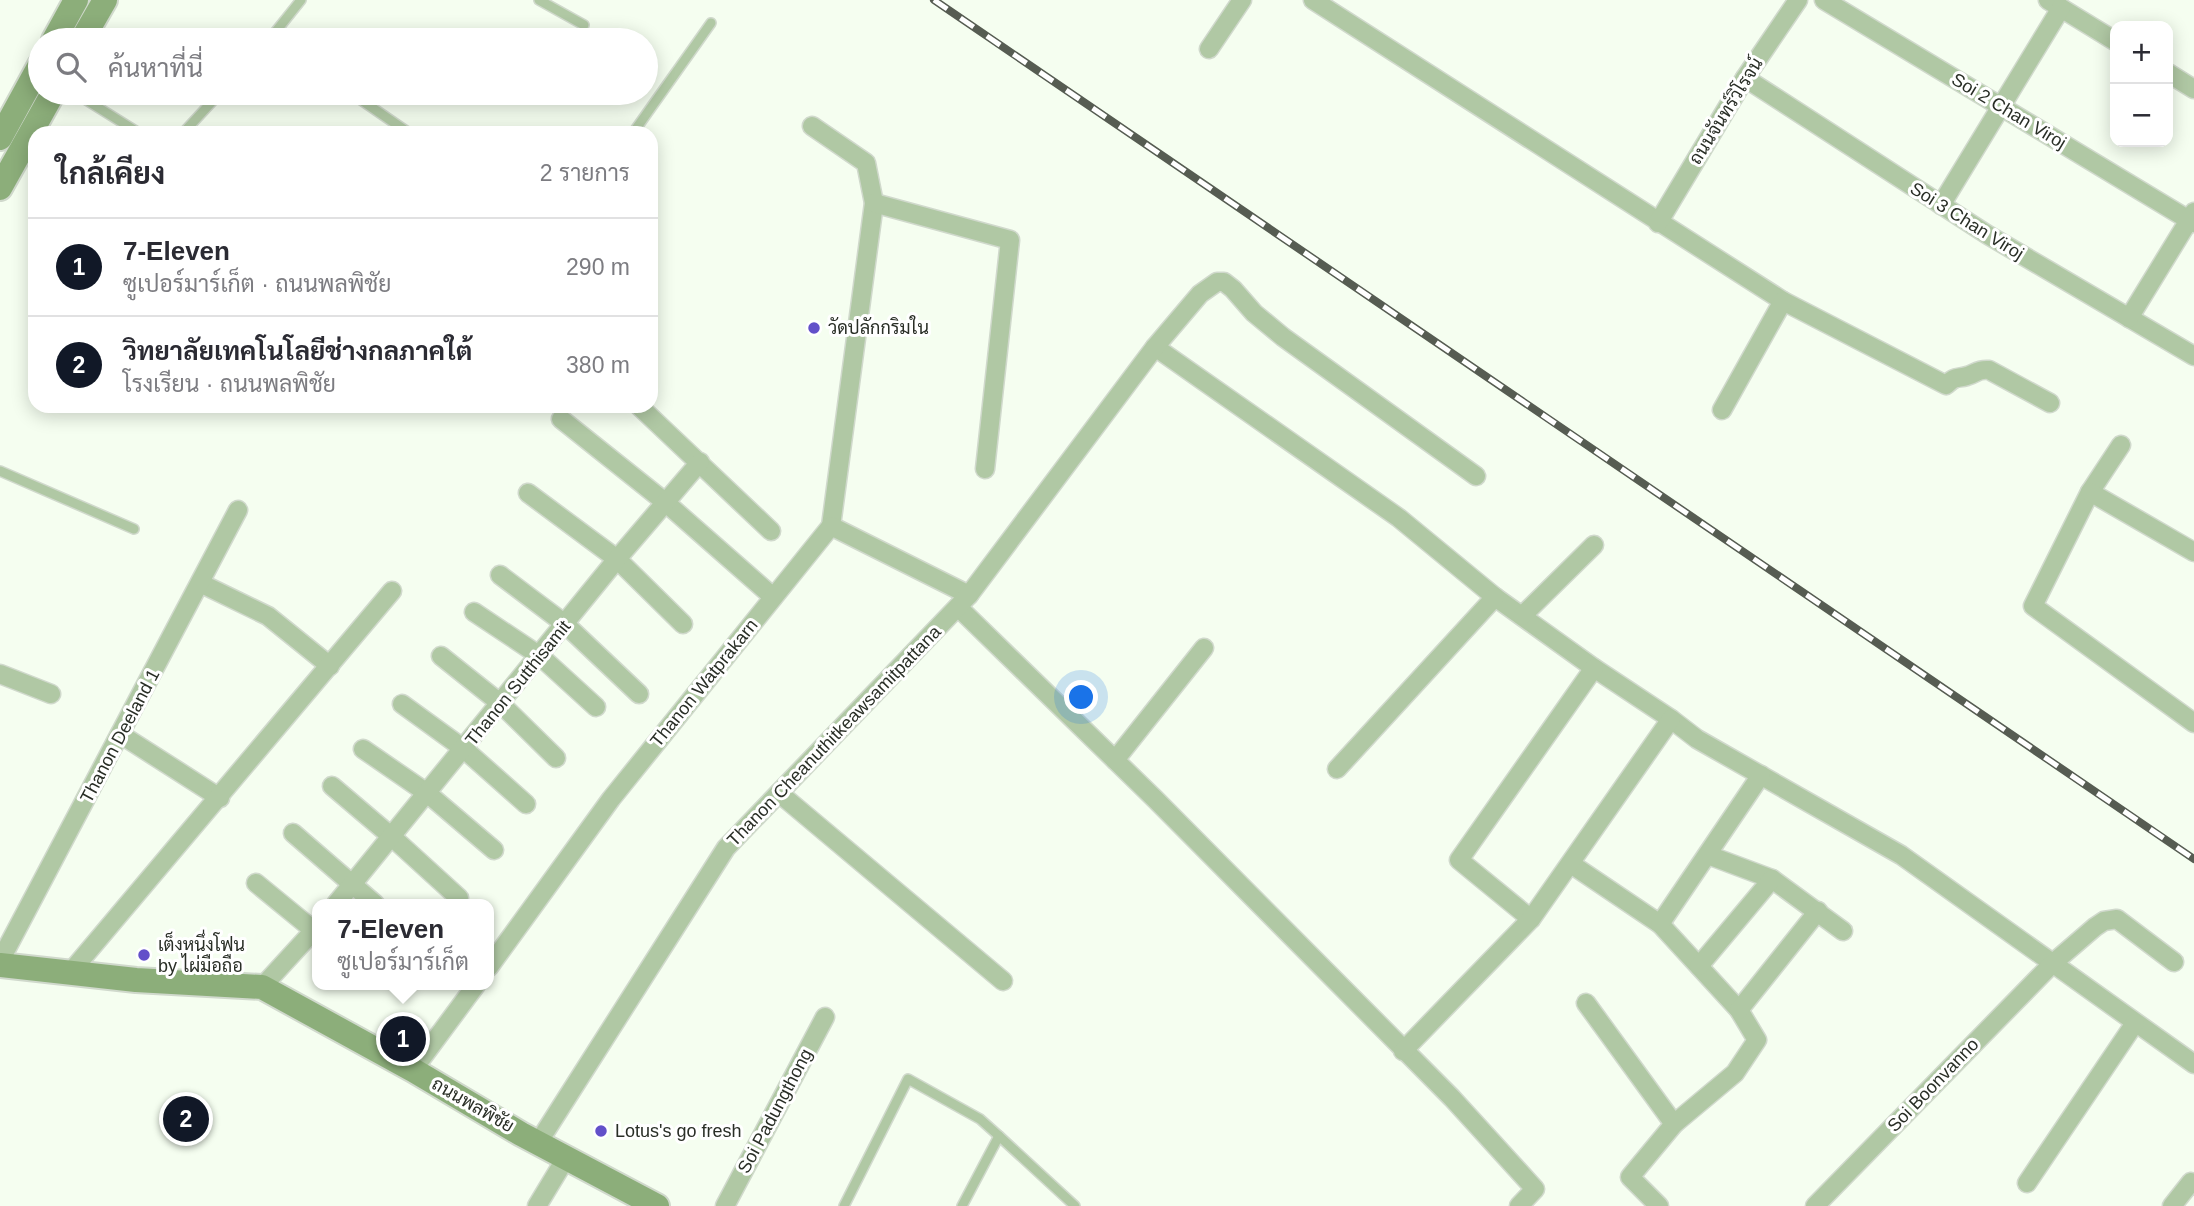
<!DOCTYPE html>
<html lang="th">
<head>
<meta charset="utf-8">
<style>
	body { margin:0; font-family:Helvetica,Sarabun,sans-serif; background:#f7f7f7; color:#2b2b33 }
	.controls { position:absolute; right:21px; top:21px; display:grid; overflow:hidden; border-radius:14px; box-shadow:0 4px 18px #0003 }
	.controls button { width:63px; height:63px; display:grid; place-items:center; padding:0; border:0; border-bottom:2px solid #e1e1e2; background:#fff; color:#2b2b33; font:35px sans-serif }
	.you { position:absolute; left:1082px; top:698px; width:24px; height:24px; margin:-18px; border:5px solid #fff; border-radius:50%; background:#1a73e8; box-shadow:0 0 0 10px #1a73e833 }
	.badge { display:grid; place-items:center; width:46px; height:46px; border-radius:50%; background:#111827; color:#fff; font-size:23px; font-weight:700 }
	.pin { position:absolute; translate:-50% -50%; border:4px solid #fff; box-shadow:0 2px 7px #0006 }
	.popup { position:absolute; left:312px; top:899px; width:182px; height:91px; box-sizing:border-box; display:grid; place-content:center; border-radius:14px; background:#fff; filter:drop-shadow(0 2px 5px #0005); font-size:23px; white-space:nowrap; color:#7c7c81 }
	.popup b { font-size:26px; color:#2b2b33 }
	.popup::after { content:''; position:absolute; left:50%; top:100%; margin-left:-14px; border:14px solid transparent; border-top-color:#fff }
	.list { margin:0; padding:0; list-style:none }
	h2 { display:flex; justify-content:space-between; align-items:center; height:91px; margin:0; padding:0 28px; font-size:30px }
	h2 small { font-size:23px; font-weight:400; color:#7c7c81 }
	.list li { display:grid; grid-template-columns:46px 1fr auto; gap:21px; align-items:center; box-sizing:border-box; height:98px; padding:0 28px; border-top:2px solid #e1e1e2 }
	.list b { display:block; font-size:26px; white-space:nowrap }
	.list p { margin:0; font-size:23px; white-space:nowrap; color:#7c7c81 }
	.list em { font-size:23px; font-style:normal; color:#7c7c81 }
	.icon { flex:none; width:38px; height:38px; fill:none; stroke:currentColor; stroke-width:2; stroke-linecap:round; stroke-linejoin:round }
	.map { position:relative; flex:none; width:2194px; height:1206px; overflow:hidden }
	.search { position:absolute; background:#fff; box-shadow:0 4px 18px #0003; left:28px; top:28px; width:630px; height:77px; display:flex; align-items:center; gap:18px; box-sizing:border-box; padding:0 24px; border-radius:38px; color:#7c7c81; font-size:26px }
	.panel { position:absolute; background:#fff; box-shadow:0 4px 18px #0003; left:28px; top:126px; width:630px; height:287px; border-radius:21px }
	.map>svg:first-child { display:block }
</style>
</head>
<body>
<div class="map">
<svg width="2194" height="1206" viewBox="0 0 2194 1206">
	<rect width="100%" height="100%" fill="#f5fef0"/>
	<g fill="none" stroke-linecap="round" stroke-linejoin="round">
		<!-- lane casing -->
		<g stroke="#d0d9cc" stroke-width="12">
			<g id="lane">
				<polyline points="539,0 584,25"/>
				<polyline points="269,40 301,0"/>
				<polyline points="75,93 139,133"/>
				<polyline points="351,93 409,133"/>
				<polyline points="183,133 220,93"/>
				<polyline points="633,133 711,23"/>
				<polyline points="0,471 134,529"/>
				<polyline points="844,1206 908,1079 980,1119 999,1136"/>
				<polyline points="962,1206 999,1136 1075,1206"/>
			</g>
		</g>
		<!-- street casing -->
		<g stroke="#d0d9cc" stroke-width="21">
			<g id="street">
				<path d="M1313,0L1783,301L1946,385C1956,376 1955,379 1967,376C1977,373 1977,369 1989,370L2050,403"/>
				<polyline points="1824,0 2194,223"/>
				<polyline points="2048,0 2115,41"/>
				<polyline points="1209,49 1242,0"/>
				<polyline points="2168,73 2194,89"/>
				<polyline points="1745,78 1988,235 2194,356"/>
				<polyline points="812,126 866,163 874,203 831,526"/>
				<polyline points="874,203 1010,240 985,469"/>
				<polyline points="1941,205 2061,8"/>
				<polyline points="1658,223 1745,78 1798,0"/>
				<polyline points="2129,318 2194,212"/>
				<polyline points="1155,347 1399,518 1495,597 1594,668 1671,719 1697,739 1901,855 2194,1064"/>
				<polyline points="639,406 771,531"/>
				<polyline points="1722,410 1783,301"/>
				<polyline points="561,419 665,502 773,597"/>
				<polyline points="2121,445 2090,492 2033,606 2194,723"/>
				<polyline points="2090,492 2194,552"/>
				<polyline points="528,493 617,559 683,624"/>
				<polyline points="500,575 565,624 639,694"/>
				<polyline points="200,583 268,616 330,666"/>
				<polyline points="958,607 1155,799 1452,1098 1535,1189 1519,1206"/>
				<polyline points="474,612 540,656 596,707"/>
				<polyline points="1522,616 1594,545"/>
				<polyline points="441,656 500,703 556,758"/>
				<polyline points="0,674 51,694"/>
				<polyline points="402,704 464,749 526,804"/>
				<polyline points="120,734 220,798"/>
				<polyline points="363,749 427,793 494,850"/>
				<polyline points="1115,760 1204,648"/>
				<polyline points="1337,769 1495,597"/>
				<polyline points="332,786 392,837 459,898"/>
				<polyline points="779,793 1003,981"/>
				<polyline points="293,833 375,904"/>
				<polyline points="1708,855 1772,879 1843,931"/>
				<polyline points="1571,864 1660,924 1739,1010 1757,1040 1735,1073 1674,1124 1630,1177 1659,1206"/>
				<polyline points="256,883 317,933"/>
				<polyline points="336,904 617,559 700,462"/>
				<polyline points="1531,919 1459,860 1594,668"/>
				<polyline points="1660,924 1761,775"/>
				<polyline points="0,961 238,510"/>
				<polyline points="1699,966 1772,879"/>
				<polyline points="489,967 611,799 831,526 969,595"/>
				<polyline points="69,974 392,591"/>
				<polyline points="262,987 317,927"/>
				<polyline points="1586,1003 1674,1124"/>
				<polyline points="1739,1010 1818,911"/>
				<polyline points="1403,1051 1531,919 1671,719"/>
				<polyline points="413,1070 476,985"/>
				<polyline points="538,1143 726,848 969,595 1155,347 1200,294 1217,282 1224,282 1233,289 1254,313 1283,337 1476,476"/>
				<polyline points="2027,1183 2135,1023"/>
				<polyline points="537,1206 566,1158"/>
				<polyline points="725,1206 825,1017"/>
				<polyline points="1815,1206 2052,964 2095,927 2104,921 2117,919 2174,962"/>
				<polyline points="2172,1206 2191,1182"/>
			</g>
		</g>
		<!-- secondary casing -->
		<g stroke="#d0d9cc" stroke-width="28">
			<g id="secondary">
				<polyline points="54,40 76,0"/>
				<polyline points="82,40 105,0"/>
				<polyline points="0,138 40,65"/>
				<polyline points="0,188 53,93"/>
				<polyline points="0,965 136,980 262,987 413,1070 521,1134 657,1206"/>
			</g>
		</g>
		<!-- lane -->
		<use href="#lane" stroke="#b0c8a4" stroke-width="9"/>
		<!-- street -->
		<use href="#street" stroke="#b0c8a4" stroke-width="18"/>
		<!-- secondary -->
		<use href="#secondary" stroke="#8cae7a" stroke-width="24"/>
		<!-- rail casing -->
		<g stroke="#565c52" stroke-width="8">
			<polyline id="rail" points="934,0 2194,859"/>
		</g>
		<!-- rail -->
		<use href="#rail" stroke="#fff" stroke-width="5" stroke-dasharray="16" stroke-linecap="butt"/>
	</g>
	<!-- markers -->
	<g fill="#6250c9" stroke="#fff" stroke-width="2.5">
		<circle cx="814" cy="328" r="7"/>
		<circle cx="144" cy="955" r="7"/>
		<circle cx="601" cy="1131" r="7"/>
	</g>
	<g text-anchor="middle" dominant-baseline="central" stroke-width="6" stroke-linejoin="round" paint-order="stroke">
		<!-- street labels -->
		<g font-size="18" fill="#292e26" stroke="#fff">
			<text transform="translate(1726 111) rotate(-58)">ถนนจันทร์วิโรจน์</text>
			<text transform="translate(2009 111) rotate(31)">Soi 2 Chan Viroj</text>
			<text transform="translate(1967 221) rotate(32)">Soi 3 Chan Viroj</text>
			<text transform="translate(518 683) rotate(-51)">Thanon Sutthisamit</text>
			<text transform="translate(704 683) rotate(-51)">Thanon Watprakarn</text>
			<text transform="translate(120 736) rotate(-62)">Thanon Deeland 1</text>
			<text transform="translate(834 736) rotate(-46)">Thanon Cheanuthitkeawsamitpattana</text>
			<text transform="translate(1933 1085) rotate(-46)">Soi Boonvanno</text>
			<text transform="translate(473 1105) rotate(30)">ถนนพลพิชัย</text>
			<text transform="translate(775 1111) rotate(-62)">Soi Padungthong</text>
		</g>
		<!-- poi labels -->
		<g font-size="18" fill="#292e26" stroke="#fff" text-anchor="start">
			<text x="828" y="328">วัดปลักกริมใน</text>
			<text x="158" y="945">เต็งหนึ่งโฟน<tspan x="158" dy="21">by ไผ่มือถือ</tspan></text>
			<text x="615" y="1131">Lotus's go fresh</text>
		</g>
	</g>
</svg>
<div class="controls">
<button>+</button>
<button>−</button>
</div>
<div class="you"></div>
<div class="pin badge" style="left:403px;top:1039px">1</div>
<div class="popup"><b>7-Eleven</b>ซูเปอร์มาร์เก็ต</div>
<div class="pin badge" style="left:186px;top:1119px">2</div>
<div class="search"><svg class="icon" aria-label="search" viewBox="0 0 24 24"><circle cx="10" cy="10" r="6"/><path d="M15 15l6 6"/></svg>ค้นหาที่นี่</div>
<section class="panel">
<h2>ใกล้เคียง<small>2 รายการ</small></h2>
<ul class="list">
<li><span class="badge">1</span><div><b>7-Eleven</b><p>ซูเปอร์มาร์เก็ต · ถนนพลพิชัย</p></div><em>290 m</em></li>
<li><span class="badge">2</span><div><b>วิทยาลัยเทคโนโลยีช่างกลภาคใต้</b><p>โรงเรียน · ถนนพลพิชัย</p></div><em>380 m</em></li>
</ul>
</section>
</div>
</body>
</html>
